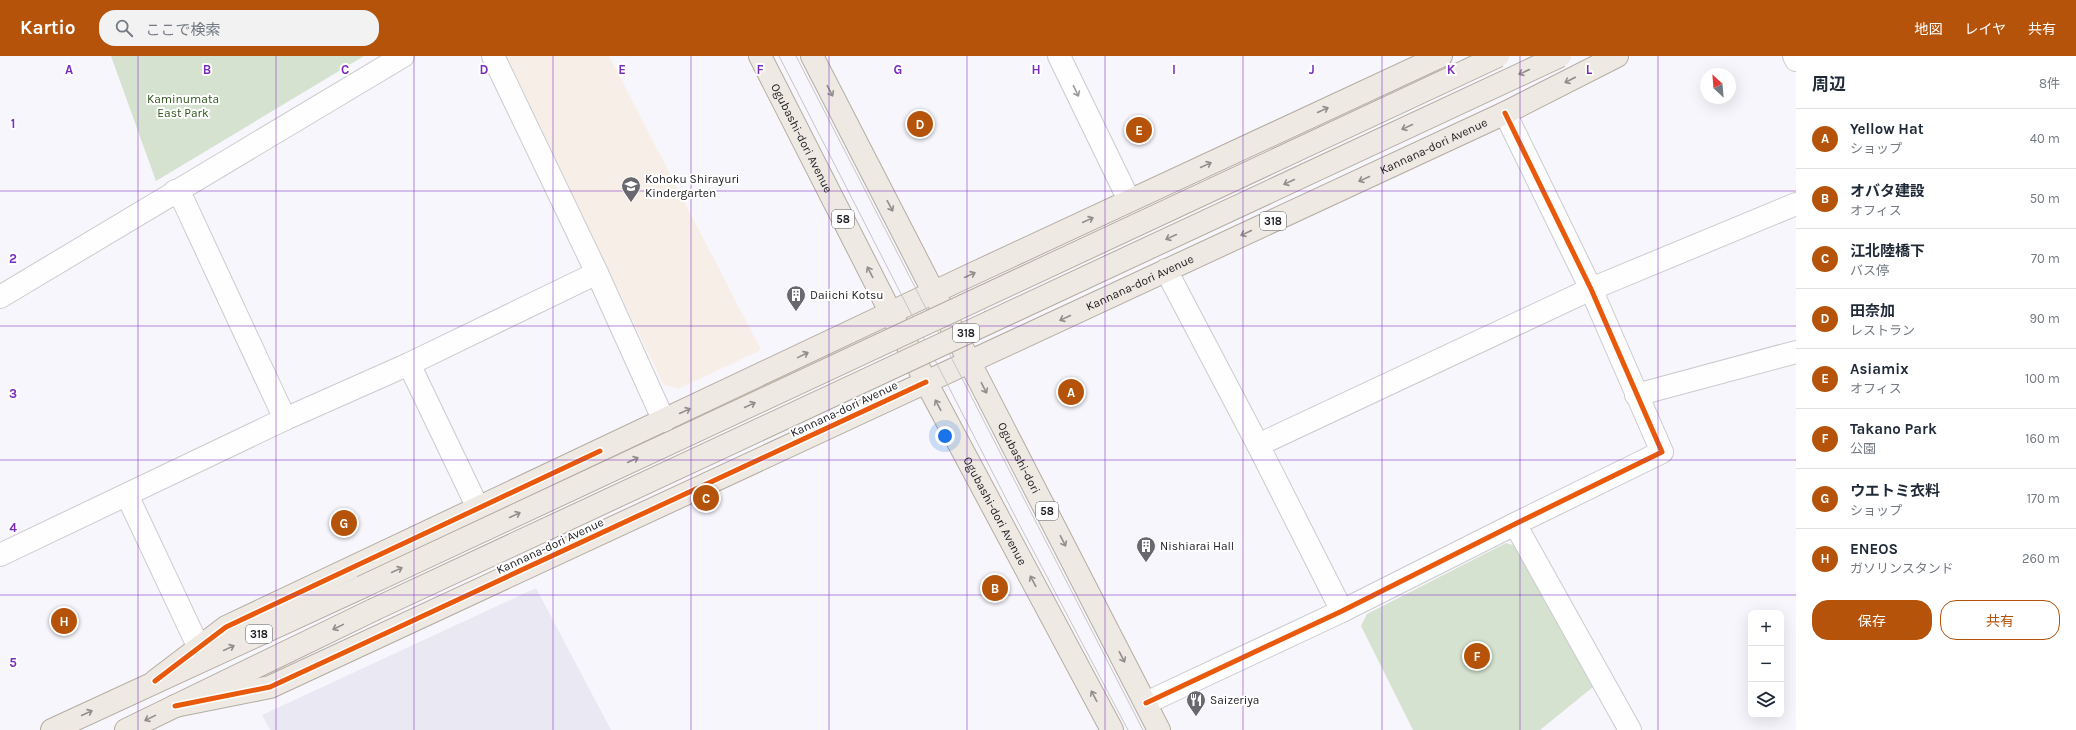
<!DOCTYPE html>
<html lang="ja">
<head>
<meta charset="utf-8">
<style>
	body { margin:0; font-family:Karla,"Noto Sans JP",sans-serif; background:#f2f2f3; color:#1f2937 }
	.controls { position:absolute; right:12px; bottom:12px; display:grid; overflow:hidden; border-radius:8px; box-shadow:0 4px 16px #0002 }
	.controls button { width:36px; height:36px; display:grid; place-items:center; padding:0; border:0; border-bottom:1px solid #e0e1e3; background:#fff; color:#1f2937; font:20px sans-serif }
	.compass { position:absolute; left:1700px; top:12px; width:36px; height:36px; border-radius:50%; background:#fff; box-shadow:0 4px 16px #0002; rotate:334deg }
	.you { position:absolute; left:945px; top:380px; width:14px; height:14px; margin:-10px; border:3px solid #fff; border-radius:50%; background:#1a73e8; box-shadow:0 0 0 6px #1a73e833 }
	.badge { display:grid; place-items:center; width:26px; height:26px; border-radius:50%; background:#b45309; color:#fff; font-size:13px; font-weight:700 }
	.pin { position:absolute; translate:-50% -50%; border:2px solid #fff; box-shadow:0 1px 4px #0006 }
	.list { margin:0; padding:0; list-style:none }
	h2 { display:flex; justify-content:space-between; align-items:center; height:52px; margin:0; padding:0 16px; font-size:17px }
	h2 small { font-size:13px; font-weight:400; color:#747a83 }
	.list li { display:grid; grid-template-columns:26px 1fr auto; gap:12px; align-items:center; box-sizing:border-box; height:60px; padding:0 16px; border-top:1px solid #e0e1e3 }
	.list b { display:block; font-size:15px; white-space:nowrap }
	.list p { margin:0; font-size:13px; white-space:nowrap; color:#747a83 }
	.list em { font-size:13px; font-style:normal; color:#747a83 }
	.actions { display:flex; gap:8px; padding:12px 16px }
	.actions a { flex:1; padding:9px 0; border:1px solid #b45309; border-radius:16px; text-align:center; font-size:14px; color:#b45309 }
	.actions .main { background:#b45309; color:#fff }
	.icon { flex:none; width:22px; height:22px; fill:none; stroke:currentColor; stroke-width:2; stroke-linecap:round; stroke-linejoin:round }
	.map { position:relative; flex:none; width:1796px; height:674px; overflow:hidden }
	header { display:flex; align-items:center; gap:24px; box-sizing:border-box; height:56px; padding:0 20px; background:#b45309; color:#fff }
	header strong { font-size:19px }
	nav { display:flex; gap:22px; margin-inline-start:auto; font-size:14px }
	.search { width:280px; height:36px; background:#f2f2f3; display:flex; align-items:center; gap:10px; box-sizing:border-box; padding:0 14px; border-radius:16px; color:#747a83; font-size:15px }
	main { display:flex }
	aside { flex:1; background:#fff }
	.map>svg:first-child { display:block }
</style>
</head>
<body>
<header>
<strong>Kartio</strong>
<div class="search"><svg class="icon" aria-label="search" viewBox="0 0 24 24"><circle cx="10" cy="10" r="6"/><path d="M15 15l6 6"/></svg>ここで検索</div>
<nav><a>地図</a><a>レイヤ</a><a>共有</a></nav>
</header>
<main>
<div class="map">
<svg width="1796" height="674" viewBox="0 0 1796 674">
	<rect width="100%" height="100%" fill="#f7f6fc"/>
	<!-- built -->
	<polygon fill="#eae8f3" points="536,532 611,674 270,674 262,659"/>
	<!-- education -->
	<polygon fill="#f7efe7" points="506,0 609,0 761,294 678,333 663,328"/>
	<!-- green -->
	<g fill="#d4e2cf">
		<polygon points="111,0 364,0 156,125"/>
		<polygon points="1506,487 1516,490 1593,631 1540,674 1413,674 1361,570 1367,558"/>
	</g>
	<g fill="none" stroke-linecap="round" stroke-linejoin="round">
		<!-- street casing -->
		<g stroke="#cbcbcf" stroke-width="24">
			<g id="street">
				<polyline points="493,0 597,217 664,365"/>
				<polyline points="1059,0 1129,144"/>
				<polyline points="1794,0 1796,4"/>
				<polyline points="175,135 184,146 285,363"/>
				<polyline points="1166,214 1258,389 1342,555"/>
				<polyline points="0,241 403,0"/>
				<polyline points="409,308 478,452"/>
				<polyline points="1636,339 1796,296"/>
				<polyline points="1258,389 1591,233 1796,148"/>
				<polyline points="127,439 199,592"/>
				<polyline points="1515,468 1630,674"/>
				<polyline points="0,499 285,363 409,308 597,217"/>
				<polyline points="1146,647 1342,555 1515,468 1662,396 1591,233 1505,57"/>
			</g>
		</g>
		<!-- primary casing -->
		<g stroke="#b4aca1" stroke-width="24">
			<g id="primary">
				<path id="s1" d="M760,0L926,326L1112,674"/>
				<path id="s2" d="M812,0L1159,674"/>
				<polyline points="155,625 226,571 968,220 1441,0"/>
				<path id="s3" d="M175,650L270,631L1505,57L1617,0"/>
				<polyline points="52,674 362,531"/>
				<polyline points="126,674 373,554"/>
			</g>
		</g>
		<!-- street -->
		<use href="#street" stroke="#fefeff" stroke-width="22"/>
		<!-- primary -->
		<use href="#primary" stroke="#eee9e2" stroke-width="22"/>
		<!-- tram -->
		<g stroke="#c6c6c7" stroke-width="1">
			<polyline points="779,0 1017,464 1128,674"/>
			<polyline points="796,0 1143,674"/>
		</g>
		<!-- primary-bridge casing -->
		<g stroke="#b4aca1" stroke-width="24" stroke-linecap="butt">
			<g id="primary-bridge">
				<polyline points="362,531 1498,0"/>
				<polyline points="373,554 1560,0"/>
			</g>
		</g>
		<!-- primary-bridge -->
		<use href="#primary-bridge" stroke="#eee9e2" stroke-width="22"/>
		<!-- cycleway casing -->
		<g stroke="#fff" stroke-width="8">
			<g id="cycleway">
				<polyline points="155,625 226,571 600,395"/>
				<polyline points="1146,647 1342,555 1515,468 1662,396 1591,233 1505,57"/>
				<polyline points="175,650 270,631 926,326"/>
			</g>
		</g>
		<!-- cycleway -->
		<use href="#cycleway" stroke="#e8590c" stroke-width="5"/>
	</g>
	<!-- one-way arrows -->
	<defs><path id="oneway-shaft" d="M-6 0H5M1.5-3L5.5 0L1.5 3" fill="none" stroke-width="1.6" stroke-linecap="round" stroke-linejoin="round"/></defs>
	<g stroke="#908d8b">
		<use href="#oneway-shaft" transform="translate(1524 16) rotate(155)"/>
		<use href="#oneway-shaft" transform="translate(1570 24) rotate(153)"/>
		<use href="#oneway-shaft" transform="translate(830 35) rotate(62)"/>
		<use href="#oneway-shaft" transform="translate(1323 54) rotate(-25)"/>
		<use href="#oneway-shaft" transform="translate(1407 71) rotate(155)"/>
		<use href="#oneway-shaft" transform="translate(1206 109) rotate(-25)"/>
		<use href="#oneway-shaft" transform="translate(1364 123) rotate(155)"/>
		<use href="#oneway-shaft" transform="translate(1289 126) rotate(155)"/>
		<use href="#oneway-shaft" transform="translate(890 150) rotate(62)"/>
		<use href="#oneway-shaft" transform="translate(1088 164) rotate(-25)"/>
		<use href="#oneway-shaft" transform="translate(1246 177) rotate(155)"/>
		<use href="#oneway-shaft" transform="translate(1171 181) rotate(155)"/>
		<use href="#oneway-shaft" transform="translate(870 216) rotate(-117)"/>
		<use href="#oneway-shaft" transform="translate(970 219) rotate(-25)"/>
		<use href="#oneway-shaft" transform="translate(1065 262) rotate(155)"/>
		<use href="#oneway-shaft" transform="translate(803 299) rotate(-26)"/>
		<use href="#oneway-shaft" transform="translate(984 332) rotate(63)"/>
		<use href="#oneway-shaft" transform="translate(750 349) rotate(-25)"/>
		<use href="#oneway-shaft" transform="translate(938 349) rotate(-118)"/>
		<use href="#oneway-shaft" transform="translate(685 355) rotate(-25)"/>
		<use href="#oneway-shaft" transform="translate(633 404) rotate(-25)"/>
		<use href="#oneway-shaft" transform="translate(515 459) rotate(-25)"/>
		<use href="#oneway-shaft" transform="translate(1063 485) rotate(63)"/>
		<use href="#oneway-shaft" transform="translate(397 514) rotate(-25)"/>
		<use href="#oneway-shaft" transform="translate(1033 525) rotate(-118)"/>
		<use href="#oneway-shaft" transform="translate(338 571) rotate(154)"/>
		<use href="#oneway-shaft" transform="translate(229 592) rotate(-25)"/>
		<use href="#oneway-shaft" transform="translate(1122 601) rotate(63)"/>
		<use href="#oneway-shaft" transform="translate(1094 640) rotate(-118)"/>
		<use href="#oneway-shaft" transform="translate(87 657) rotate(-25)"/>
		<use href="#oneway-shaft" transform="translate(150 662) rotate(154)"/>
	</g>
	<use stroke="#99989b" href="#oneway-shaft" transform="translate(1076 35) rotate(64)"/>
	<!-- grid -->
	<path fill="none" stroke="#7b2cbf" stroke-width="1" stroke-opacity="0.55" d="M138,0V674M276,0V674M414,0V674M553,0V674M691,0V674M829,0V674M967,0V674M1105,0V674M1243,0V674M1382,0V674M1520,0V674M1658,0V674M0,135H1796M0,270H1796M0,404H1796M0,539H1796"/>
	<!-- icons -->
	<defs>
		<g id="school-pin" transform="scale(1)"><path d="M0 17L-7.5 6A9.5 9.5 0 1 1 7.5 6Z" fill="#69686e" stroke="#fff"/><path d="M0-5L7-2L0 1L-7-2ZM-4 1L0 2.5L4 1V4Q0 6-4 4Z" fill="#fff"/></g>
		<g id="building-pin" transform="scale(1)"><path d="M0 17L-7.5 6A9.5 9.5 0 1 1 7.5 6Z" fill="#69686e" stroke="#fff"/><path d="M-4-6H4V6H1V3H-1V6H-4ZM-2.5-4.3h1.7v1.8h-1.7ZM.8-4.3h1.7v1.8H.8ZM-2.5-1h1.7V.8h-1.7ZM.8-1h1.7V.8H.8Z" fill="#fff"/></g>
		<g id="restaurant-pin" transform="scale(1)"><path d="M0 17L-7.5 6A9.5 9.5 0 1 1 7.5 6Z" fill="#69686e" stroke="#fff"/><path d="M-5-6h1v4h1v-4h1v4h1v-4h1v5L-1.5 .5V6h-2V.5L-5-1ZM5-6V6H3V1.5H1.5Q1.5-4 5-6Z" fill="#fff"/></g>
	</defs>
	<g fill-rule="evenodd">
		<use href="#school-pin" x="631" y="130"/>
		<use href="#building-pin" x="796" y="239"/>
		<use href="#building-pin" x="1146" y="490"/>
		<use href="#restaurant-pin" x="1196" y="644"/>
	</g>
	<g text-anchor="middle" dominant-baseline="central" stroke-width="4" stroke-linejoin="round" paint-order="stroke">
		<!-- shield labels -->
		<g fill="#fff" stroke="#616064" stroke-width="1">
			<rect x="832" y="154" width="22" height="18" rx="3"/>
			<rect x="1260" y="156" width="26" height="18" rx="3"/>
			<rect x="953" y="268" width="26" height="18" rx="3"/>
			<rect x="1036" y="446" width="22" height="18" rx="3"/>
			<rect x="246" y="569" width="26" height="18" rx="3"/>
		</g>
		<g font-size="11" font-weight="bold" fill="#1d1c21">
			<text x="843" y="163">58</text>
			<text x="1273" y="165">318</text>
			<text x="966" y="277">318</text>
			<text x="1047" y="455">58</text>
			<text x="259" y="578">318</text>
		</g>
		<!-- park labels -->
		<g font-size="12" fill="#2f531a" stroke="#fff">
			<text x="183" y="43">Kaminumata<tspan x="183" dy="14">East Park</tspan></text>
		</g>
		<!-- street labels -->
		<g font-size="12" fill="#1d1c21" stroke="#fff">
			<text stroke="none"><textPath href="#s1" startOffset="92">Ogubashi-dori Avenue</textPath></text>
			<text stroke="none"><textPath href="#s3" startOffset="1380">Kannana-dori Avenue</textPath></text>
			<text stroke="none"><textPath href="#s3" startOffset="1056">Kannana-dori Avenue</textPath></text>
			<text transform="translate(844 353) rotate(-25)">Kannana-dori Avenue</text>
			<text stroke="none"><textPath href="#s2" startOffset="452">Ogubashi-dori</textPath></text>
			<text stroke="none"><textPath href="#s1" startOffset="512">Ogubashi-dori Avenue</textPath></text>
			<text transform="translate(550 490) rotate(-25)">Kannana-dori Avenue</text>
		</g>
		<!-- poi labels -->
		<g font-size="12" fill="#1d1c21" stroke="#fff" text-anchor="start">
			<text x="645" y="123">Kohoku Shirayuri<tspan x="645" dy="14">Kindergarten</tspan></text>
			<text x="810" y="239">Daiichi Kotsu</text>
			<text x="1160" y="490">Nishiarai Hall</text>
			<text x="1210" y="644">Saizeriya</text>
		</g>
	</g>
	<g font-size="13" text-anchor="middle" font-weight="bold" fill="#7b2cbf" stroke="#fff" stroke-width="4" stroke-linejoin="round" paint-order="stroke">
		<text x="69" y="18">A</text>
		<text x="207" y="18">B</text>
		<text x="345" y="18">C</text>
		<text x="484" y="18">D</text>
		<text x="622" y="18">E</text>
		<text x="760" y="18">F</text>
		<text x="898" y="18">G</text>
		<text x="1036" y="18">H</text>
		<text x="1174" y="18">I</text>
		<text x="1312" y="18">J</text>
		<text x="1451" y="18">K</text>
		<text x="1589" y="18">L</text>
		<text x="13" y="72">1</text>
		<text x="13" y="207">2</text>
		<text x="13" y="342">3</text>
		<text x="13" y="476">4</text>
		<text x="13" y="611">5</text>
	</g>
</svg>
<div class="controls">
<button>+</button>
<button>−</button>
<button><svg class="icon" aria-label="layers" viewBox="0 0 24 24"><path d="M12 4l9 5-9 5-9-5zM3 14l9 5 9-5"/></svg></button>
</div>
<svg class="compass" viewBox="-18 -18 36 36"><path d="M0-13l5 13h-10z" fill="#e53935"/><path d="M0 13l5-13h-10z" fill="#747a83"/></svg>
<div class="you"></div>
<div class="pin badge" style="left:1071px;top:336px">A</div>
<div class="pin badge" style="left:995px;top:532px">B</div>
<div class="pin badge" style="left:706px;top:442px">C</div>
<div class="pin badge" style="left:920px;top:68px">D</div>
<div class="pin badge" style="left:1139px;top:74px">E</div>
<div class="pin badge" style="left:1477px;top:600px">F</div>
<div class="pin badge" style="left:344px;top:467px">G</div>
<div class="pin badge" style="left:64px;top:565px">H</div>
</div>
<aside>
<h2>周辺<small>8件</small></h2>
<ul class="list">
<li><span class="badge">A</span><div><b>Yellow Hat</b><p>ショップ</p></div><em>40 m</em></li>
<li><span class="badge">B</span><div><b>オバタ建設</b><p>オフィス</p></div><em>50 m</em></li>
<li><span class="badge">C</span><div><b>江北陸橋下</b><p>バス停</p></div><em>70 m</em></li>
<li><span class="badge">D</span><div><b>田奈加</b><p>レストラン</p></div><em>90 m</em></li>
<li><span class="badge">E</span><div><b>Asiamix</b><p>オフィス</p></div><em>100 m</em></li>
<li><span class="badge">F</span><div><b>Takano Park</b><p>公園</p></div><em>160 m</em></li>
<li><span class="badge">G</span><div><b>ウエトミ衣料</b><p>ショップ</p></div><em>170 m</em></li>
<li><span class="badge">H</span><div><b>ENEOS</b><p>ガソリンスタンド</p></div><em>260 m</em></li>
</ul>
<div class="actions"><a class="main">保存</a><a>共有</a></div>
</aside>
</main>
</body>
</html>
